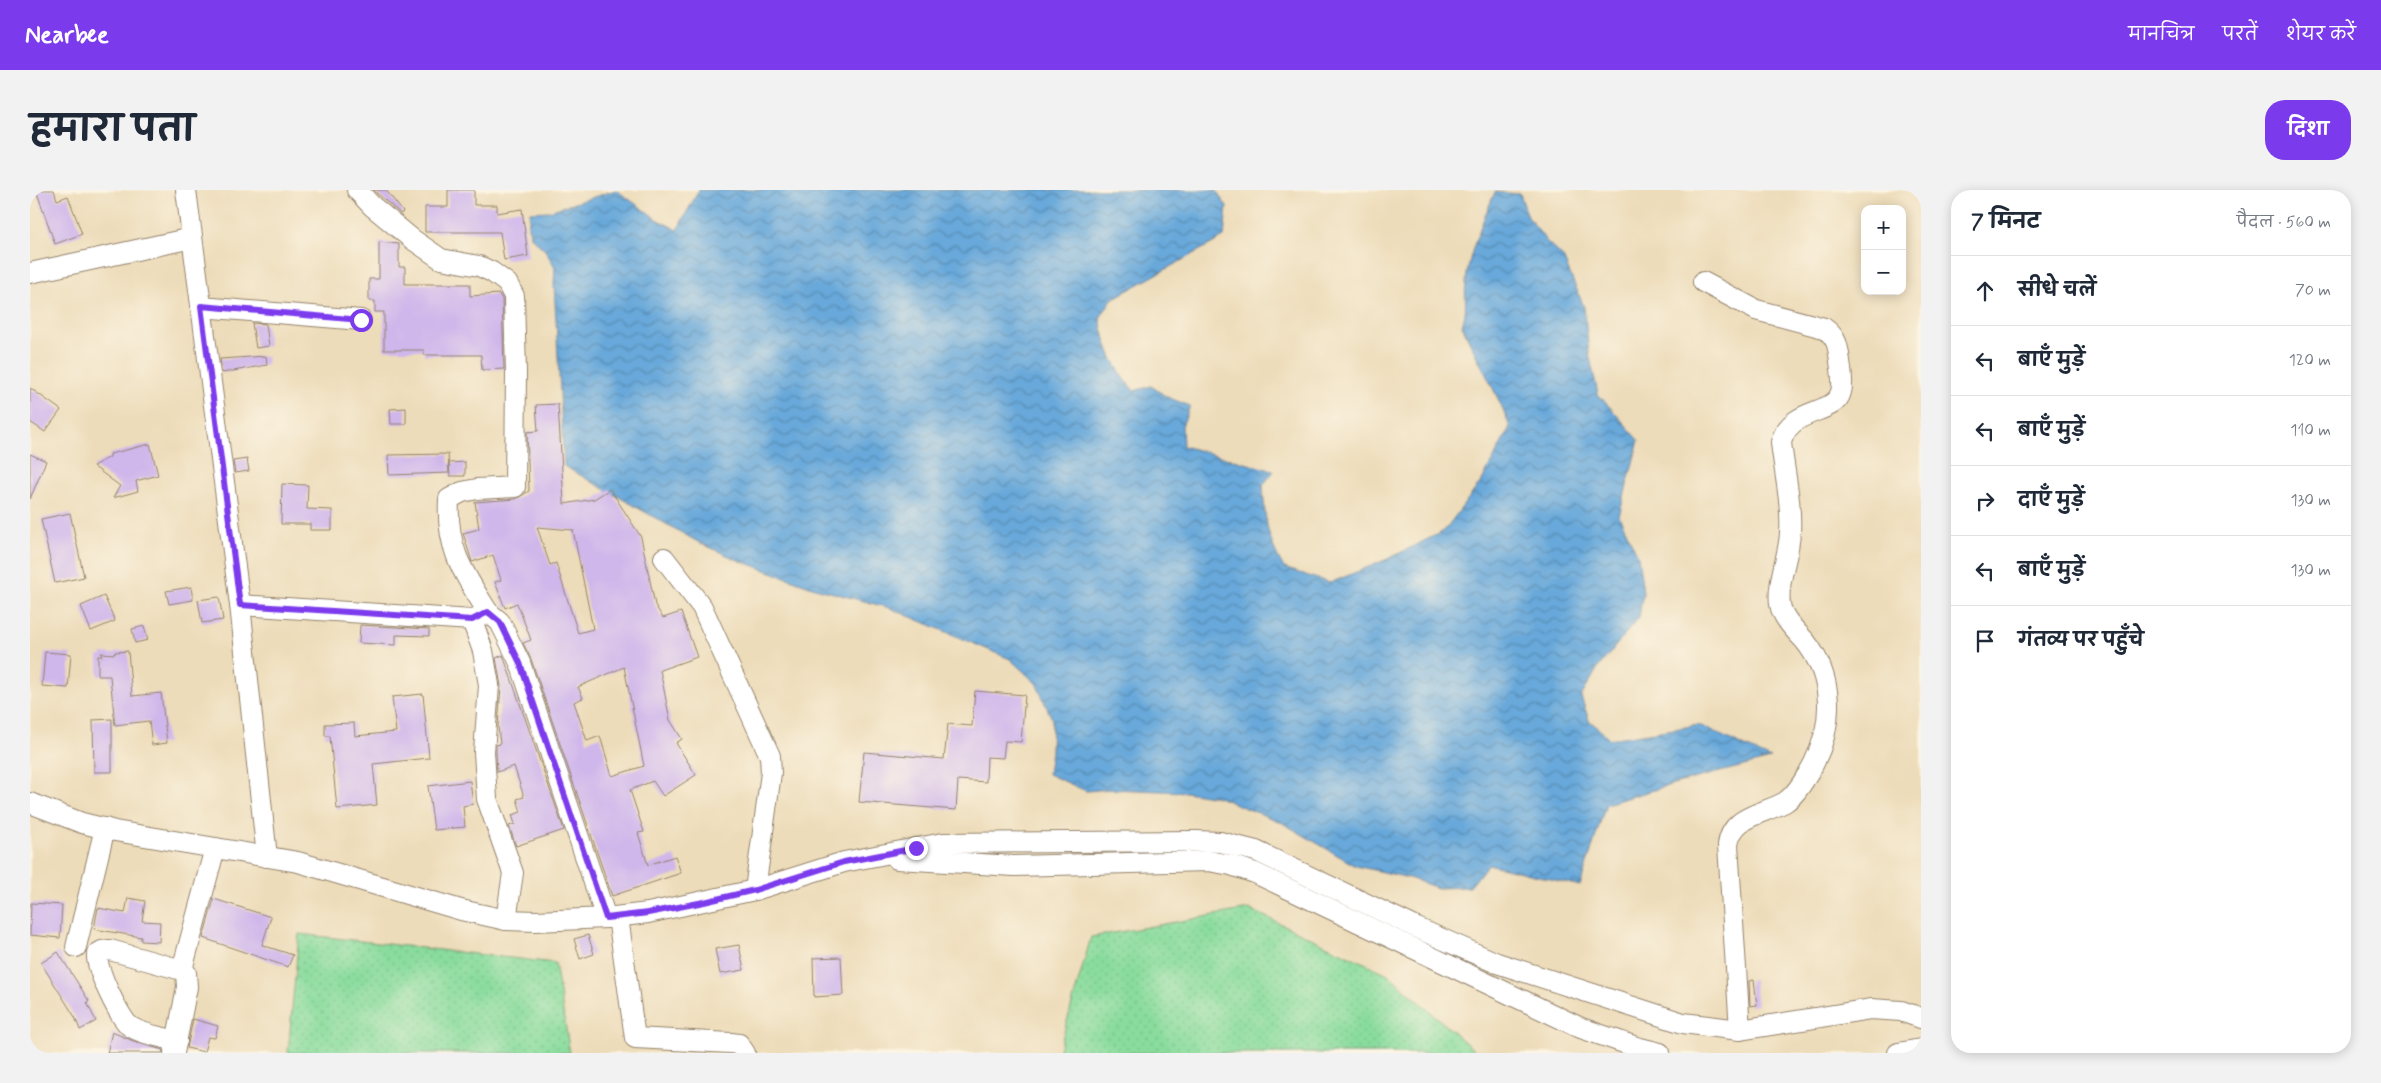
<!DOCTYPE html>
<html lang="hi">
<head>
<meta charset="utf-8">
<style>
	body { margin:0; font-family:Mynerve,"Playpen Sans Deva",sans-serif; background:#f2f2f3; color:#1f2937 }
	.controls { position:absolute; right:15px; top:15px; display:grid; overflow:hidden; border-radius:10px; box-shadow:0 2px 12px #0003 }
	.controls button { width:45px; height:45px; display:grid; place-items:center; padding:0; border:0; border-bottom:1px solid #e0e1e3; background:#fff; color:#1f2937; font:25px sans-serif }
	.stop { position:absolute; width:15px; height:15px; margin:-11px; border:4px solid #7c3aed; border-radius:50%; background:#fff }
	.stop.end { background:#7c3aed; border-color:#fff; box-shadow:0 1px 5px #0008 }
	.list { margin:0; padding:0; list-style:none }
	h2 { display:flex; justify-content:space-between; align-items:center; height:65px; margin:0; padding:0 20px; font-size:21px }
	h2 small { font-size:16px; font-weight:400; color:#747a83 }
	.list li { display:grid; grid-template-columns:32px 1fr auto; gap:15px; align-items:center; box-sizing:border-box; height:70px; padding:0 20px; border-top:1px solid #e0e1e3 }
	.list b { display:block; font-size:19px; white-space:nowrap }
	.list em { font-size:16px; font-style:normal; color:#747a83 }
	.icon { flex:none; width:28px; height:28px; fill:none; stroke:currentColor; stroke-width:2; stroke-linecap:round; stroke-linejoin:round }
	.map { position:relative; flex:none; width:1891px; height:863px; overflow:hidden; border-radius:20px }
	header { display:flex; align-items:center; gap:30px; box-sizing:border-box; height:70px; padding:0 25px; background:#7c3aed; color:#fff }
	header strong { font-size:24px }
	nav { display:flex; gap:28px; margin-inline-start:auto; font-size:18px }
	.intro { display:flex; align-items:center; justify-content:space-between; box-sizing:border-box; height:120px; padding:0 30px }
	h1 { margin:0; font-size:35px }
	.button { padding:12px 22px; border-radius:20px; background:#7c3aed; color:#fff; font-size:18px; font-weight:700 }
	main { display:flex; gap:30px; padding:0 30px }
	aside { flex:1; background:#fff; border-radius:20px; box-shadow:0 2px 12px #0003 }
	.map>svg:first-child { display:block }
</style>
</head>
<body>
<header>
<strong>Nearbee</strong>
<nav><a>मानचित्र</a><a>परतें</a><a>शेयर करें</a></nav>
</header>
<div class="intro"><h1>हमारा पता</h1><a class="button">दिशा</a></div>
<main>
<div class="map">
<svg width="1891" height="863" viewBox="0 0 1891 863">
	<defs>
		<pattern id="grass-dots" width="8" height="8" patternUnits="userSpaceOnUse" patternTransform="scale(1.25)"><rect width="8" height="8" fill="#89dc9d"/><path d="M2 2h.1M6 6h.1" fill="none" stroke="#77bd87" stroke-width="1.8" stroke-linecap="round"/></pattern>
		<pattern id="water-waves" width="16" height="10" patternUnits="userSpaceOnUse" patternTransform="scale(1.25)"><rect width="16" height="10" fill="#67a8da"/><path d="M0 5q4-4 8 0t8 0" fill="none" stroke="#5689b0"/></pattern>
	</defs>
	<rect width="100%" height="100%" fill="#fcf5e5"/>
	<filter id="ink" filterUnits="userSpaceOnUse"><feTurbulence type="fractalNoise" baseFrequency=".02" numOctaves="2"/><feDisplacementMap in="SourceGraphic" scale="10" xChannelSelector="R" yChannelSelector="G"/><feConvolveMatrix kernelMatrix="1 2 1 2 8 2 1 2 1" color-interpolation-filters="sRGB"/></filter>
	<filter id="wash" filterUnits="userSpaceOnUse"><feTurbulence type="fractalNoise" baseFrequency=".0096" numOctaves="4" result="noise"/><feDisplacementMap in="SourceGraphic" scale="20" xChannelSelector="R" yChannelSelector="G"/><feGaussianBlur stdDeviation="1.12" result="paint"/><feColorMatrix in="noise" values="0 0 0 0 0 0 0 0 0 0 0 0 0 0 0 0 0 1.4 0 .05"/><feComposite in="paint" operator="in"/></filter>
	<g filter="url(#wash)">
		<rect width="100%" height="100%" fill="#eddcb9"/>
		<!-- grass -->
		<g fill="url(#grass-dots)" stroke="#62835e">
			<polygon points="1219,719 1358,784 1447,863 1028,863 1061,747"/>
			<polygon points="269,744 525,773 540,863 258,863"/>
		</g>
		<!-- water -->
		<path fill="url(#water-waves)" stroke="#51697c" d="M586,0L627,29L647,40L669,0H1186L1197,17L1194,47L1082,109L1070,128C1075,157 1085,179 1104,201L1121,196L1137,207L1160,216L1152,236L1153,256L1244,281L1233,295C1235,330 1236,346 1254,378L1300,393L1360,368L1414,341L1453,289L1480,237C1467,202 1447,170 1432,135C1438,121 1434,107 1436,92C1438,64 1454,28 1465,2L1490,4L1498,27L1517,52L1533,67L1554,117L1559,163L1568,204L1609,250L1589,326L1608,366L1613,402L1609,427L1567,479L1551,507L1559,530L1580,549L1669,535L1741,569L1647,593L1576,614L1550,696L1458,674L1440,697L1408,698L1379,688L1326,676L1251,632L1188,607L1156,602L1081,599L1056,601L1018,584L1021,561L1022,529L1006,493L980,469L860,418L785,398L708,370L668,352L534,276L524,94L525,77L515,60L502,48L498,37L500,22L519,21Z"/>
		<g id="blocks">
			<!-- building -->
			<g fill="#cfb6eb" fill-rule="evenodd">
				<polygon points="6,0 24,0 27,10 38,6 52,44 25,54"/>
				<polygon points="343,0 356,0 373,22 371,24"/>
				<polygon points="418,0 444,0 444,15 467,15 467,23 492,19 498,66 474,70 470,42 395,42 395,17 418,17"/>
				<polygon points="349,52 369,54 369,77 375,77 375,94 440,94 440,106 469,104 472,109 474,179 452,180 451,165 394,165 394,160 354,160 354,122 345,122 345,111 339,111 339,89 349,89"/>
				<polygon points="222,133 236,134 239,156 226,158"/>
				<polygon points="236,166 237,175 192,183 190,169"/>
				<polygon points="0,198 31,220 15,242 0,232"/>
				<path d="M528,214L534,314L564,309L580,299L611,347L625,415L633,428L651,422L667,467L630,480L640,530L652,549L646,553L666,585L633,606L623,591L600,600L614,642L608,643L618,675L645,666L651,683L582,706L501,469L493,453L501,450L487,413L475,418L465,392L471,390L463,365L442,372L433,343L449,339L445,312L486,309L499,301L497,242L508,241L506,215ZM507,337L543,340L563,439L548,443L526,373L520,375ZM594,477L614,576L582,586L570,546L557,551L544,512L553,508L548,497Z"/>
				<polygon points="376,218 376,234 361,234 360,219"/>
				<polygon points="120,254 128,285 106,291 108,301 83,308 90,296 63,276 80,267 80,264"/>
				<polygon points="0,264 16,271 0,309"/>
				<polygon points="418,264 419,283 359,285 358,265"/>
				<polygon points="217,269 219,281 205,283 203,271"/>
				<polygon points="435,272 435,286 420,286 419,273"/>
				<polygon points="252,294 278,295 277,319 302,320 302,340 280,340 280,334 251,334"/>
				<polygon points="40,323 54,387 25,393 11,329"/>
				<polygon points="161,397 163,410 139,414 136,401"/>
				<polygon points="74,406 85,431 61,441 51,416"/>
				<polygon points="189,407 193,430 172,433 168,410"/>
				<polygon points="330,435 399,439 399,446 366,445 366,455 329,453"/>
				<polygon points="114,436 118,450 105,453 102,439"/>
				<polygon points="98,461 102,506 131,503 137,553 122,555 119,531 85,535 80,486 68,486 68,466 72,466 71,463 85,464 85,462"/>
				<polygon points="15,462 41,464 38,498 12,496"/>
				<polygon points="473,465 534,640 486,656 479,636 485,634 482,625 491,622 487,609 494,607 484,576 467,582 466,562 466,555 470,554 468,537 471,496 466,468"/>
				<polygon points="945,501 995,505 991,552 975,551 973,568 957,567 956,592 928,590 926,620 829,612 834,562 914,569 918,534 942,536"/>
				<polygon points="393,504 399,568 343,574 347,615 307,619 300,546 295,546 295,534 324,533 325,546 366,542 362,507"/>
				<polygon points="82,529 82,582 64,582 63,530"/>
				<polygon points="440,591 443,614 433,616 435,637 404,640 398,596"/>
				<polygon points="98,708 115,711 112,731 130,732 129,752 111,751 111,747 64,739 68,718 95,723"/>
				<polygon points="184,709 241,727 232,755 263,765 258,777 173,748"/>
				<polygon points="1,713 32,715 30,748 0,745"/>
				<polygon points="558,745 564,764 550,769 544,749"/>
				<polygon points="709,755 714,780 690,784 685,759"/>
				<polygon points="28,762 59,811 57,813 66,831 50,840 45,827 11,773"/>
				<polygon points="811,767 813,805 784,807 783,768"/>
				<polygon points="1724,790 1727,815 1720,816 1719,791"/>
				<polygon points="163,829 188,836 185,848 178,847 174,862 157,858"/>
				<polygon points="82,842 108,853 133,860 132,863 77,863"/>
			</g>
		</g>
	</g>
	<g filter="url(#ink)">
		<use href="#blocks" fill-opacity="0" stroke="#94836c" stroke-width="1"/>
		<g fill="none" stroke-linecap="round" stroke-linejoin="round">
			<!-- minor casing -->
			<g stroke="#94836c" stroke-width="22">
				<g id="minor">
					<polyline points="156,0 210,415 237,667"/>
					<path d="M327,0L342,16L382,49L411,69L449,76L462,82L477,93L484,106L486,183L485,297L447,299L432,302L419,309C416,359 433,382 458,422L442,430L453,461L459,495L454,562L457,609L483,683L476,730"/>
					<polyline points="0,83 162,48"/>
					<path d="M1673,92L1726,120L1794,138C1807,147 1808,156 1810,171C1811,181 1814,193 1811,202C1805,226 1761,216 1751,252C1754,281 1762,313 1760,343C1759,366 1747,391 1750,414C1752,428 1766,441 1775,451C1804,487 1804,533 1784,573C1778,585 1766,605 1755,612C1732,625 1702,625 1698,655L1710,840"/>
					<polyline points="171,117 331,130"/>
					<polyline points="634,368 672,417 740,566 741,583 725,700"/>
					<polyline points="210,415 442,430"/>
					<polyline points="458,422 470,432 490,473 576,728"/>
					<polyline points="0,613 52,633 85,641 268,672 431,720 476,730 506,731 576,728 618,723 725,700 814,672 913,653 1166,651 1190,652 1226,661 1387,738 1467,773 1653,833 1710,840 1841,819 1871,821 1891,828"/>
					<polyline points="867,669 984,676 1178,671 1201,675 1225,683 1551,838 1606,857 1630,863"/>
					<polyline points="588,727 605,848 701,853 709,854 715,863"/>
					<polyline points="46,757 75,638"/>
					<path d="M147,851C132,847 114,845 101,837C90,830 65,777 67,764L72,761L80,760L152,780"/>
					<polyline points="144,863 157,797 156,783 152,780 185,658"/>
					<polyline points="1868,863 1891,859"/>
				</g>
			</g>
			<!-- minor -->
			<use href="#minor" stroke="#fff" stroke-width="20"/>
		</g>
	</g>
	<g fill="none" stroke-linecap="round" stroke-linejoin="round" filter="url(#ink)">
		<!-- route -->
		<polyline stroke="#7c3aed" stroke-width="6" points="331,130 171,116 210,415 442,430 458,422 470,432 490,473 576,728 618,723 674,712 725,700 814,672 886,658"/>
	</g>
</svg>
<div class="controls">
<button>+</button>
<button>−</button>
</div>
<div class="stop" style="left:331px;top:130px"></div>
<div class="stop end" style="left:886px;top:658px"></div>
</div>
<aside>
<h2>7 मिनट<small>पैदल · 560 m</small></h2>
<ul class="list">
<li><svg class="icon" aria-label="ahead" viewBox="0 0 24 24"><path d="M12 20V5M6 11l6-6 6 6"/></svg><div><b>सीधे चलें</b></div><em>70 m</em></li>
<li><svg class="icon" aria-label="left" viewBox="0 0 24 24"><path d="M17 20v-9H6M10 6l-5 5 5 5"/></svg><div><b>बाएँ मुड़ें</b></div><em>120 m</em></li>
<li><svg class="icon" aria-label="left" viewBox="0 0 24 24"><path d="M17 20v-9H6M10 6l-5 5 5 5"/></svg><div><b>बाएँ मुड़ें</b></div><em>110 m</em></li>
<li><svg class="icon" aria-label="right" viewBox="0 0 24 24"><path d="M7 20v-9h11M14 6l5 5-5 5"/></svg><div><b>दाएँ मुड़ें</b></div><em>130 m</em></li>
<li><svg class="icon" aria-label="left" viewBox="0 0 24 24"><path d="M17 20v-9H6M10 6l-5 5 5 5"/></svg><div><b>बाएँ मुड़ें</b></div><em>130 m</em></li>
<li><svg class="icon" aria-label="arrive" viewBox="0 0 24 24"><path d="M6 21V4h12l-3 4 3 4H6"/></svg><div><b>गंतव्य पर पहुँचे</b></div></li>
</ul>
</aside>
</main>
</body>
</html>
